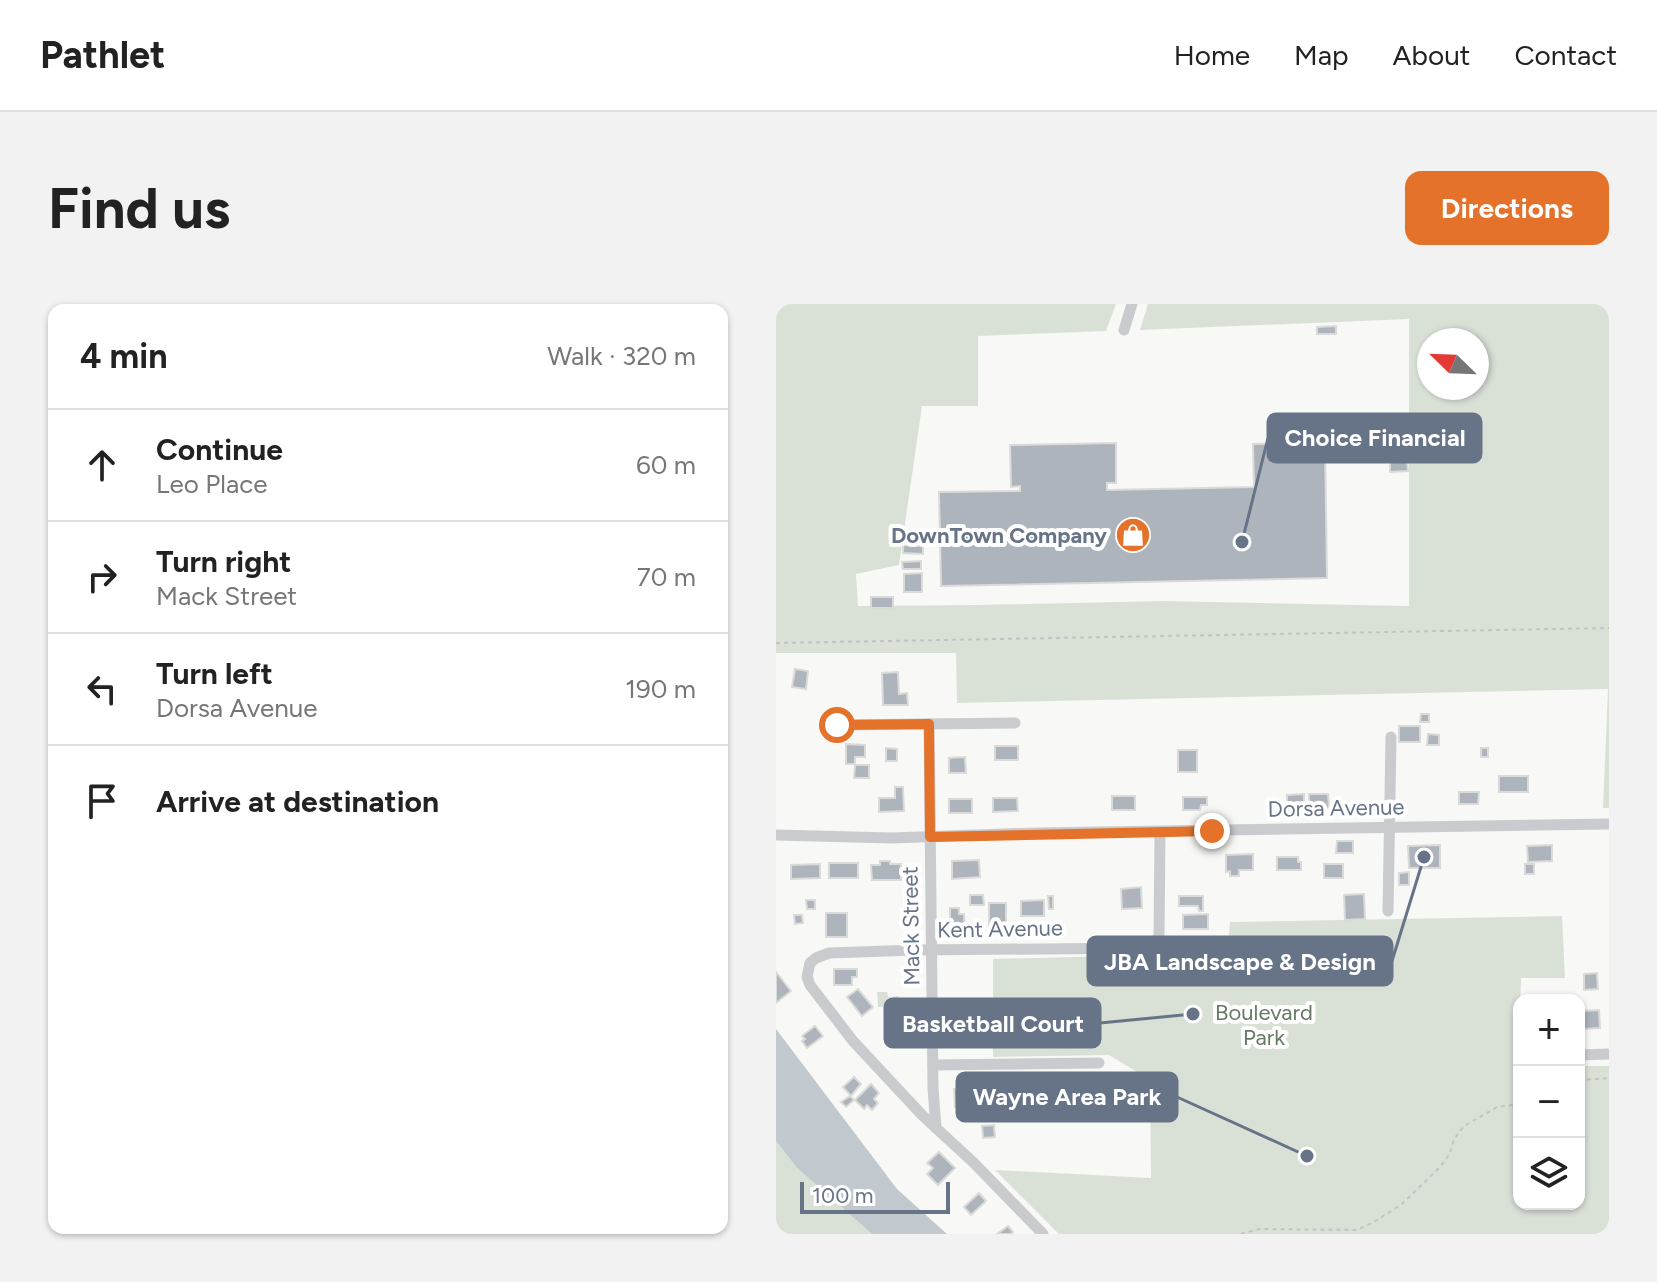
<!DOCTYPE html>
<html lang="en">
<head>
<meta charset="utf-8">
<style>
	body { margin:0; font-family:Figtree,sans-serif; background:#f2f2f2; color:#222 }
	.controls { position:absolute; right:24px; bottom:24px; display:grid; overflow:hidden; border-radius:16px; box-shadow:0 2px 6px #0004 }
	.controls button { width:72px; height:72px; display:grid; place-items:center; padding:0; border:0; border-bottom:2px solid #e0e0e0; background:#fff; color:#222; font:40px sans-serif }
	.compass { position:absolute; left:641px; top:24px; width:72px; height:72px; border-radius:50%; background:#fff; box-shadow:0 2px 6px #0004; rotate:293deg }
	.scale { position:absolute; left:24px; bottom:20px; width:150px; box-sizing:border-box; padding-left:8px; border:4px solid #677488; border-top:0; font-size:22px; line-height:28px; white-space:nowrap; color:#677488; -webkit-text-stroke:6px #fff; paint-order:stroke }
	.stop { position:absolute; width:24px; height:24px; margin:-18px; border:6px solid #e5722a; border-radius:50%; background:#fff }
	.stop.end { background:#e5722a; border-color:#fff; box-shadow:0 2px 8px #0008 }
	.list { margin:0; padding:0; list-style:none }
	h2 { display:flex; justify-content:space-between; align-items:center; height:104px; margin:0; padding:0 32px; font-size:34px }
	h2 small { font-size:26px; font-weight:400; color:#767676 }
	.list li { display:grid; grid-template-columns:52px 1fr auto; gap:24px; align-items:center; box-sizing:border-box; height:112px; padding:0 32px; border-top:2px solid #e0e0e0 }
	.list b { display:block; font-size:30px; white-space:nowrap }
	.list p { margin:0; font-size:26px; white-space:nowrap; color:#767676 }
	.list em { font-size:26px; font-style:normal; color:#767676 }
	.icon { flex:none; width:44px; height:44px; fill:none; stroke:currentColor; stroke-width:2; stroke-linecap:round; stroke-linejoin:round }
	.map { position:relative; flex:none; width:833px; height:930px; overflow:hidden; border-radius:16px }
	header { display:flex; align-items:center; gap:48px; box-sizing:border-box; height:112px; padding:0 40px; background:#fff; border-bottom:2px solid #e0e0e0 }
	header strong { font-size:38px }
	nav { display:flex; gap:44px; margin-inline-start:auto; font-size:28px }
	.intro { display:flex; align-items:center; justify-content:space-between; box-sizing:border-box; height:192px; padding:0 48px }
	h1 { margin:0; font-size:56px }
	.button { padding:20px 36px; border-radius:16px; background:#e5722a; color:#fff; font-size:28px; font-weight:700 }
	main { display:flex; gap:48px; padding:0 48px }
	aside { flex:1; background:#fff; border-radius:16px; box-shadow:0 2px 6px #0004 }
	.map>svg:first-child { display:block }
</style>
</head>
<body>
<header>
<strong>Pathlet</strong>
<nav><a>Home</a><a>Map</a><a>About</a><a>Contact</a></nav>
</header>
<div class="intro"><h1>Find us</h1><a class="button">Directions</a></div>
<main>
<aside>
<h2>4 min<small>Walk · 320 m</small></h2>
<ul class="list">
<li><svg class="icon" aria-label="ahead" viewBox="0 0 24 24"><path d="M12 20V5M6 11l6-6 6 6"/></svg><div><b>Continue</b><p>Leo Place</p></div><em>60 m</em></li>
<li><svg class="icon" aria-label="right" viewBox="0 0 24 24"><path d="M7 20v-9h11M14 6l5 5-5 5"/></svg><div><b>Turn right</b><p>Mack Street</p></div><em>70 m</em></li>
<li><svg class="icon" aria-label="left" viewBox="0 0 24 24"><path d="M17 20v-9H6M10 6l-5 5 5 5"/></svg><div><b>Turn left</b><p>Dorsa Avenue</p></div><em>190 m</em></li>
<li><svg class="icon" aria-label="arrive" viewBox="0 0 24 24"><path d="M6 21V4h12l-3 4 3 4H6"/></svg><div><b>Arrive at destination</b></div></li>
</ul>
</aside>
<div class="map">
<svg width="833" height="930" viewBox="0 0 833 930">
	<rect width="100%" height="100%" fill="#f8f9f6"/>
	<!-- green -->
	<g fill="#d9e1d7" fill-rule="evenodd">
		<path d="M0,0H340L330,27L202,32V102H146L123,261L80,270L82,302L201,301L387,297L633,302V15L364,26L372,0H833V504H827L832,385L181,399L180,349H0ZM653,36H701V84H653Z"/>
		<polygon points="786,612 789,674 745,674 742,762 743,900 803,900 803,762 833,762 833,930 283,930 219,866 375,874 374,776 333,751 217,753 217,655 374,651 387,643 452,643 454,618"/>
		<polygon points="101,688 111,688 112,693 123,692 123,702 102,703"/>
		<polygon points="0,837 21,864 96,930 4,930 0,925"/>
	</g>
	<!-- water -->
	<polygon fill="#c1c9cf" points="0,725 121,885 171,930 96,930 21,864 0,837"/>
	<!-- building -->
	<g fill="#adb4bb" stroke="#dadbd8" stroke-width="2">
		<polygon points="560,22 560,30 541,30 541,23"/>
		<polygon points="340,139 340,179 331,179 331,186 478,183 477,140 549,139 551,274 165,282 163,188 244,187 244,182 235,183 234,141"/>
		<polygon points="631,156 632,167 614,168 614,157"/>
		<polygon points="127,241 147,242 147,250 127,249"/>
		<polygon points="145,257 145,265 127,265 126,258"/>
		<polygon points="146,269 146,288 128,288 128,270"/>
		<rect x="95" y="293" width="22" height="11"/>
		<polygon points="19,365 32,367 30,385 16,383"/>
		<polygon points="122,368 123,390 131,389 132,401 107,401 106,369"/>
		<polygon points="645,410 653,410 653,418 644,418"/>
		<rect x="623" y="422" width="21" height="16"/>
		<polygon points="652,430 663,431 663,441 651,441"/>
		<polygon points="70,440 89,441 89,453 79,453 79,460 70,460"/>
		<rect x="219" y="442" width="23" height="14"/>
		<polygon points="110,444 121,445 121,457 110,457"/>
		<rect x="705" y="444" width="7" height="9"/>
		<rect x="402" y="446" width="19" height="22"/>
		<polygon points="189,453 190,469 173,469 173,454"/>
		<polygon points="79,461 93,461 93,474 78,474"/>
		<rect x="723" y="472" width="29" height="16"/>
		<polygon points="119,483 127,483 128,507 103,508 103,494 119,494"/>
		<polygon points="683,488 703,488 702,500 683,500"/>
		<polygon points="528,490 528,504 511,504 511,491"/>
		<polygon points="533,490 552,490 553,504 533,504"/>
		<rect x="336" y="492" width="23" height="14"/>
		<polygon points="407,493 431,493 431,501 425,501 424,506 407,506"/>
		<polygon points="217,494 241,494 242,507 217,508"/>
		<rect x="173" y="495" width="23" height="14"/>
		<polygon points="561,537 577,537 577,549 560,549"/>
		<polygon points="664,541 664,564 633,564 632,542"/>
		<polygon points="776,541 776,557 752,558 751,542"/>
		<polygon points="477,550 477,566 463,566 463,572 454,572 454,567 450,568 450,551"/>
		<polygon points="501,553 522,553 522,558 525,558 525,566 501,566"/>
		<polygon points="203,556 204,573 176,575 176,557"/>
		<polygon points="104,557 114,557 114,560 125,560 125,576 96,576 95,561 104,561"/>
		<rect x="53" y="559" width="29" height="15"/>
		<polygon points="44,560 44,574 15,575 15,561"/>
		<rect x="548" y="560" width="19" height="14"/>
		<rect x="749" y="560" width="9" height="10"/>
		<polygon points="633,568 633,581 623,581 623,569"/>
		<polygon points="365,583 366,604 346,605 345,585"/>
		<polygon points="588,590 589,615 569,616 568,591"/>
		<polygon points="194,591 207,591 208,601 194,601"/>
		<polygon points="272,592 277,592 277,605 273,605"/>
		<polygon points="403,592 427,592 427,607 423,607 422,602 403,602"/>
		<polygon points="30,596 39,596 39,605 31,605"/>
		<polygon points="268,596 268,612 245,612 245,597"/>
		<rect x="213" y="599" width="17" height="24"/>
		<polygon points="174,604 183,604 183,610 188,610 189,630 174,630"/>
		<rect x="50" y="609" width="21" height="24"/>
		<polygon points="432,610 432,625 407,625 407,611"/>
		<polygon points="18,611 26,611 27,619 19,620"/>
		<polygon points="58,665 81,665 81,673 76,673 76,681 58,681"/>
		<polygon points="0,668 15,687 0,699"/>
		<polygon points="821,669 822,685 808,686 808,670"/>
		<polygon points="82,685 97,703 86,712 71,693"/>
		<polygon points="823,706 824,724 808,725 808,707"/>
		<polygon points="39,722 47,732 31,744 26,737 29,735 26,732"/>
		<polygon points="78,773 85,780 75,792 67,783"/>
		<polygon points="95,780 103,789 98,795 102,799 96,806 91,801 88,805 79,796"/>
		<polygon points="178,785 198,785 198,793 194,793 194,802 179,803"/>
		<polygon points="74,792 78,796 70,803 65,798"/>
		<polygon points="218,821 219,833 207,834 206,822"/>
		<polygon points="163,848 179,864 162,881 151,870 157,864 151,859"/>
		<polygon points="203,889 210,897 195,911 188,903"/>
		<polygon points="232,922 237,928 235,930 221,930"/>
	</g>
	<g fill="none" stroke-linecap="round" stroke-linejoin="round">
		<!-- path -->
		<g stroke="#c2c3c6" stroke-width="2" stroke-dasharray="4 4" stroke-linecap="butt">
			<polyline points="0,339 833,324"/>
			<polyline points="803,776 833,774"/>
			<polyline points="465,930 483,925 581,926 598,918 626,900 665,862 674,849 678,835 688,822 721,803 743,800"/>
		</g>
		<!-- street -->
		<g stroke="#c9cbcf" stroke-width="11">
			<polyline points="348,26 356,0"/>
			<polyline points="153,420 157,784 160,824"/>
			<polyline points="61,421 239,419"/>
			<polyline points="0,531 115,534 260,529 833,520"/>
			<polyline points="612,607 615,433"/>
			<polyline points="803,751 833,750"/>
			<polyline points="157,761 323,759"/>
			<polyline points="267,930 198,859 146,811 77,737 34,681 31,673 34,659 40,654 53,649 139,646 371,644 381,637 383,632 384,528"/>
		</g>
	</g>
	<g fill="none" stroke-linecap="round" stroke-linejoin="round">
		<!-- route -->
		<polyline stroke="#e5722a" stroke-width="10" points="61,421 153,420 154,533 436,527"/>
	</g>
	<!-- icons -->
	<defs>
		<g id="shop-disc" transform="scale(1.8)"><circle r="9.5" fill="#e5722a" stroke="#fff"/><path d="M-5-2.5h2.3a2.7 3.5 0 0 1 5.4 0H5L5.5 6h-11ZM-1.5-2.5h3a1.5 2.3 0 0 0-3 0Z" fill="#fff"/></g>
	</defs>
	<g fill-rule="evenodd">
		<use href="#shop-disc" x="357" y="231"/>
	</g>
	<g text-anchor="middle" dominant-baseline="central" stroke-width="8" stroke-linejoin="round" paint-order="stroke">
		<!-- poi labels -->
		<g font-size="22" font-weight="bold" fill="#677488" stroke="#fff" text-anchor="end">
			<text x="331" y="231">DownTown Company</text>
		</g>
		<!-- street labels -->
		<g font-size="22" fill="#677488" stroke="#fff">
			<text transform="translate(560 504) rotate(-1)">Dorsa Avenue</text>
			<text transform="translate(135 622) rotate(-91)">Mack Street</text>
			<text transform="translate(224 625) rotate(-1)">Kent Avenue</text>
		</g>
		<!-- park labels -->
		<g font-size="22" fill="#647a62" stroke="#fff">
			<text x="488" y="708">Boulevard<tspan x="488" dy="25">Park</tspan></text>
		</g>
	</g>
	<!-- callouts -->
	<path fill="none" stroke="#677488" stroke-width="3" d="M466 238L492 134M648 553L616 657M417 710L324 719M531 852L401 793"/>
	<g fill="#677488" stroke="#fff" stroke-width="3">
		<circle cx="466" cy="238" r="8"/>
		<circle cx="648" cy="553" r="8"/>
		<circle cx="417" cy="710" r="8"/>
		<circle cx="531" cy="852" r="8"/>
	</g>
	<g fill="#677488" stroke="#677488" stroke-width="3">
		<rect x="492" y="110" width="213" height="48" rx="8"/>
		<rect x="312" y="633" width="304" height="48" rx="8"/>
		<rect x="109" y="695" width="215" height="48" rx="8"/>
		<rect x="181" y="769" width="220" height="48" rx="8"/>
	</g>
	<g font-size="24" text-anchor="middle" font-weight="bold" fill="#fff">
		<text x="599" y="142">Choice Financial</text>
		<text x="464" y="666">JBA Landscape &amp; Design</text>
		<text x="217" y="728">Basketball Court</text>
		<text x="291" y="801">Wayne Area Park</text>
	</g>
</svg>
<div class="controls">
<button>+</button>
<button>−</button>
<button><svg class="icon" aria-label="layers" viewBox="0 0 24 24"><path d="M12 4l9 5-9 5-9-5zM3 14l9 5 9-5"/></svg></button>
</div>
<svg class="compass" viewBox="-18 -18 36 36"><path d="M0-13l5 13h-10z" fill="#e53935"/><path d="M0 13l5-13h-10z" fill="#767676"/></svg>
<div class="scale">100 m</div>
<div class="stop" style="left:61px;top:421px"></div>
<div class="stop end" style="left:436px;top:527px"></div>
</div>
</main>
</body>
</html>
